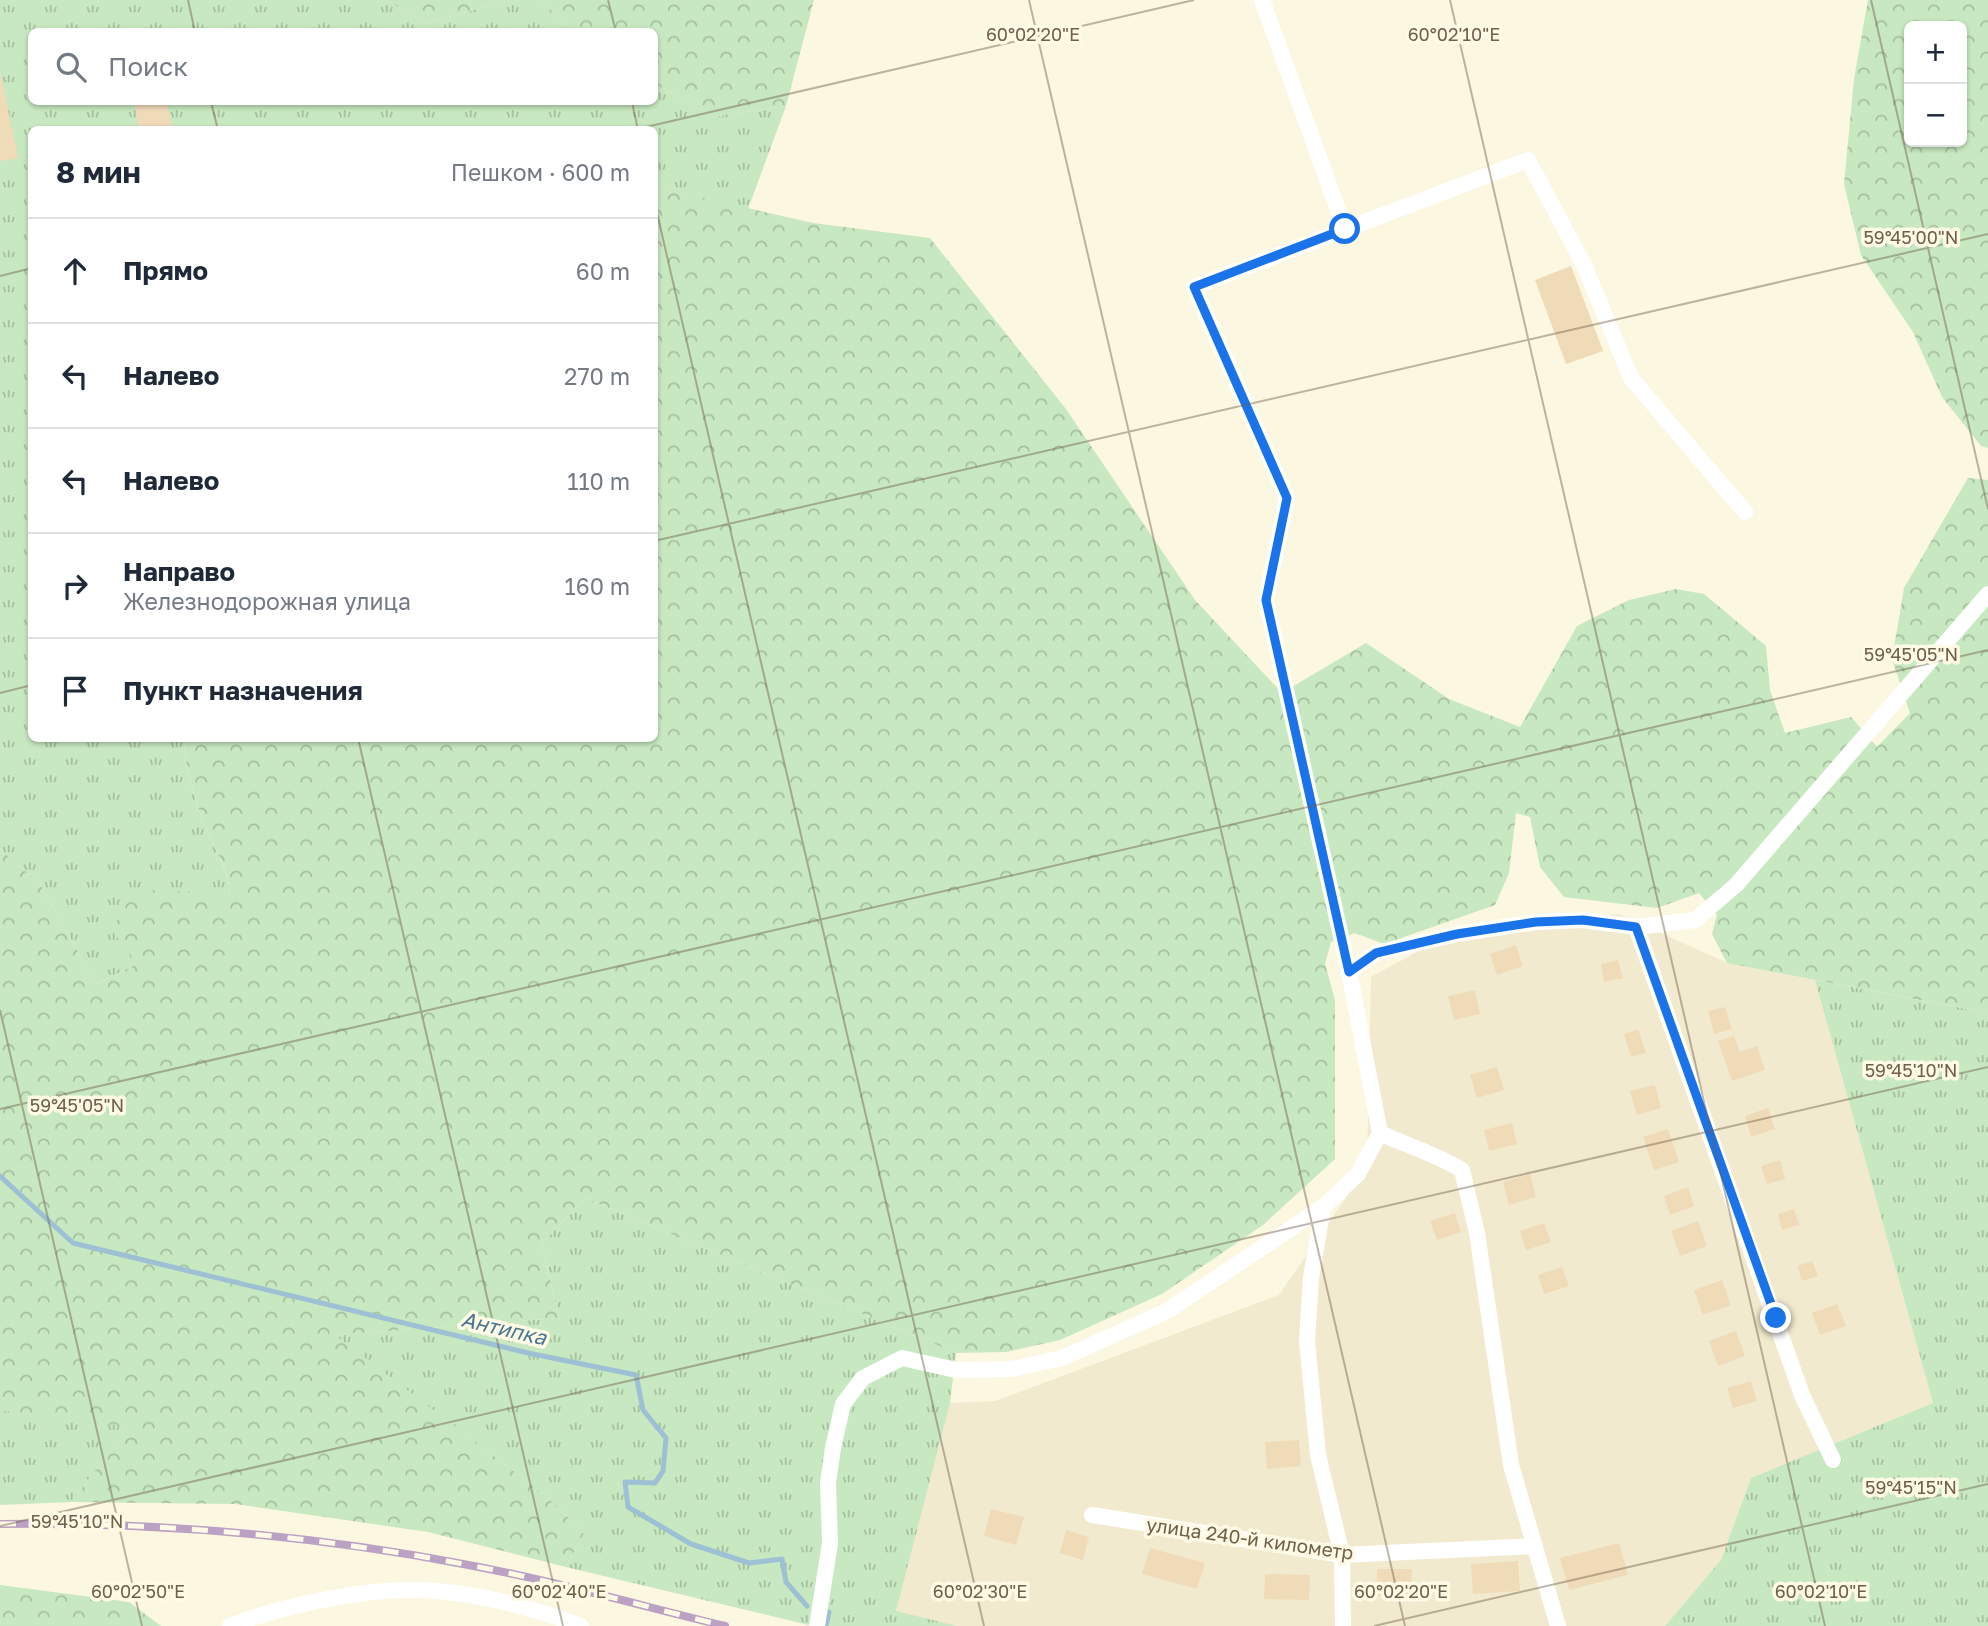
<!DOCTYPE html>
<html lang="ru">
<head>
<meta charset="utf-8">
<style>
	body { margin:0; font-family:"Golos Text",sans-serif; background:#f6f6f7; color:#1f2937 }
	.controls { position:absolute; right:21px; top:21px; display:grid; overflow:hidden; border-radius:10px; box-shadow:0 2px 5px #0004 }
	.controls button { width:63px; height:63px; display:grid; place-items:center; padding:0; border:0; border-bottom:2px solid #e0e1e3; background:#fff; color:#1f2937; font:35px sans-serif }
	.stop { position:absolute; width:21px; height:21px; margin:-16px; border:5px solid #1a73e8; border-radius:50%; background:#fff }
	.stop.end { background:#1a73e8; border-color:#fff; box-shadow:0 2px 7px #0008 }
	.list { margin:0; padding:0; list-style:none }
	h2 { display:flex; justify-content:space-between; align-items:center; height:91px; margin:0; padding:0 28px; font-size:30px }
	h2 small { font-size:23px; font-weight:400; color:#747a83 }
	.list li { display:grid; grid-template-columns:46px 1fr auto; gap:21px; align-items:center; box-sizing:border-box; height:105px; padding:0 28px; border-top:2px solid #e0e1e3 }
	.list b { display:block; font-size:26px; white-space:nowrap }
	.list p { margin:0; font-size:23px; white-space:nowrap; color:#747a83 }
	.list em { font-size:23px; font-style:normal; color:#747a83 }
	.icon { flex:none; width:38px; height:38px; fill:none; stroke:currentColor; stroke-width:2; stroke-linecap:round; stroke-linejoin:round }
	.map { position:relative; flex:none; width:1988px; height:1626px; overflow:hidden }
	.search { position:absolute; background:#fff; box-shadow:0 2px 5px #0004; left:28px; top:28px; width:630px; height:77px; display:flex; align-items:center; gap:18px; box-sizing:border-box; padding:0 24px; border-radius:10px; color:#747a83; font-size:26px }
	.panel { position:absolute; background:#fff; box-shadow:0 2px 5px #0004; left:28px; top:126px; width:630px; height:616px; border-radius:10px }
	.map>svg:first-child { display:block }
</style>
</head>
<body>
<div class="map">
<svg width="1988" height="1626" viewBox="0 0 1988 1626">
	<defs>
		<pattern id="grass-tufts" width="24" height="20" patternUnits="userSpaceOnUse" patternTransform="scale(1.75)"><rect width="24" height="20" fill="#c7e8c0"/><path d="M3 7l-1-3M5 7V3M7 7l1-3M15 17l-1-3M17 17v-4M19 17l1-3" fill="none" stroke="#a6bf9e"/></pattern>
		<pattern id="forest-crowns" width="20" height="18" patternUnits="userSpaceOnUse" patternTransform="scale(1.75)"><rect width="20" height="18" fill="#c7e8c0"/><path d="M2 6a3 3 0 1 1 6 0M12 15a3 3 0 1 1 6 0" fill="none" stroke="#a6bf9e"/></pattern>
	</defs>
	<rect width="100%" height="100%" fill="#fbf7e1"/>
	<!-- residential -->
	<polygon fill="#f2eacf" points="1619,914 1727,963 1815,980 1933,1403 1751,1478 1721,1560 1665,1626 957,1626 895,1612 950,1403 995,1401 1279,1295 1367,1167 1371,977 1467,925"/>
	<!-- grass -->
	<g fill="url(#grass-tufts)">
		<path d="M0,0H386L427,23L510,0H540L574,31L32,32V102H654L655,84L714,117L786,106L748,209L655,187L654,130H32V738L184,739C186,773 195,802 208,833C217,855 229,871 230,895L214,894L137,964L96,984L40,884L0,849Z"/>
		<polygon points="1815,980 1988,1013 1988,1626 1665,1626 1721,1560 1751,1478 1933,1403"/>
		<polygon points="585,1198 956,1353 950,1403 896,1611 957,1626 813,1626 566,1567 584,1533 546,1496 334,1335 559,1318 542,1243"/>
		<polygon points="0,1410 130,1426 71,1502 0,1505"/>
	</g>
	<!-- forest -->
	<g fill="url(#forest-crowns)" fill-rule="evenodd">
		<polygon points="386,0 510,0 427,23"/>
		<polygon points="540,0 814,0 786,106 714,117 655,84 654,32 574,31"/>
		<path d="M1868,0H1988V448L1981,446L1942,397L1913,332L1861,255L1844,184L1854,79ZM1909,26H1962V142H1909Z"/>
		<path d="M655,187L813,223L930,238L1066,409L1195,600L1282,693L1366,643L1449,699L1520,727L1577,626L1629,600L1676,589L1704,594L1766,646L1770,690L1785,733L1851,717L1877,747L1910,713L1892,659L1904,588L1968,478L1988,480V1013L1727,963L1712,934L1717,915L1699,893L1657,908L1564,897L1540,867L1530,817L1516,813L1509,873L1495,905L1384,944L1355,933L1331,942L1325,964L1335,1000V1159L1263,1225L1162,1294L1060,1340L1006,1352L956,1353L585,1198L542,1243L559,1318L335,1335L546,1496L584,1533L566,1567L428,1532L236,1504L71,1502L129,1427L0,1410V849L40,884L96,984L137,964L112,930L127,901L154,890L230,894C229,871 217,854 208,833C195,801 186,773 184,739L654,738Z"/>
		<polygon points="0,1585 129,1602 161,1626 0,1626"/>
	</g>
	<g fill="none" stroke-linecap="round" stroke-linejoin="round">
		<!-- stream -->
		<g stroke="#9dc0d5" stroke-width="5">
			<polyline points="0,1176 73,1243 528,1353 636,1375 643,1410 666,1438 663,1471 655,1483 625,1482 628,1507 691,1544 749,1563 782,1559 786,1582 807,1606"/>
			<polyline points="826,1626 829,1612"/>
		</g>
	</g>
	<!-- building -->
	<g fill="#f0dbb9">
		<polygon points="0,71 18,158 0,161"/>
		<polygon points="134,102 167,102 173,130 139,130"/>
		<polygon points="1571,266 1603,351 1566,364 1535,280"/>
		<polygon points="1516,945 1523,966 1497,975 1490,954"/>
		<polygon points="1618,960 1623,978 1604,982 1601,964"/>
		<polygon points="1475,990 1480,1014 1454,1020 1448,996"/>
		<polygon points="1725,1007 1732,1029 1714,1034 1708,1011"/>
		<polygon points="1638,1029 1646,1053 1631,1057 1624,1034"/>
		<polygon points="1734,1036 1740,1052 1757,1046 1765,1070 1732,1081 1718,1041"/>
		<polygon points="1497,1067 1504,1090 1477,1098 1470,1075"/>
		<polygon points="1655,1085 1661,1108 1637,1115 1630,1091"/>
		<polygon points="1768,1108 1775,1129 1751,1137 1745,1116"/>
		<polygon points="1512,1123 1517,1144 1489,1151 1484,1130"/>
		<polygon points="1668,1129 1679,1162 1654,1170 1643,1137"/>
		<polygon points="1780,1160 1785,1179 1767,1184 1761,1166"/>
		<polygon points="1530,1174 1536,1197 1509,1205 1503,1182"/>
		<polygon points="1688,1187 1694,1206 1670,1215 1664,1196"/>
		<polygon points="1794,1209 1799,1225 1782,1230 1778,1214"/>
		<polygon points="1455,1213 1461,1232 1437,1240 1430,1221"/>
		<polygon points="1698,1221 1707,1246 1680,1256 1671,1231"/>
		<polygon points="1544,1223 1551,1242 1526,1250 1520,1231"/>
		<polygon points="1812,1261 1818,1276 1802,1281 1797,1266"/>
		<polygon points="1562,1267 1569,1286 1544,1294 1538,1275"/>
		<polygon points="1722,1280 1731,1305 1703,1315 1694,1290"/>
		<polygon points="1837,1304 1846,1326 1820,1335 1812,1313"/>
		<polygon points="1736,1331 1745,1356 1718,1366 1709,1341"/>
		<polygon points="1751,1381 1757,1401 1733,1408 1727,1388"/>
		<polygon points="1299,1440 1301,1466 1267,1469 1265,1442"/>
		<polygon points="991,1509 1024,1517 1016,1545 984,1536"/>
		<polygon points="1066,1530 1089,1537 1083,1560 1060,1553"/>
		<polygon points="1619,1543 1628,1575 1569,1590 1560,1558"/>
		<polygon points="1150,1548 1205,1563 1197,1589 1142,1574"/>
		<polygon points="1518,1561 1520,1591 1473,1594 1471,1564"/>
		<polygon points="1377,1569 1412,1569 1411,1596 1377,1596"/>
		<polygon points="1265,1574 1310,1575 1309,1600 1264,1599"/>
	</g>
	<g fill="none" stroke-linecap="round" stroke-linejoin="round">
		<!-- street -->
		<g stroke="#fff" stroke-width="16">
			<polyline points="1262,0 1345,229"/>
			<polyline points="1636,927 1802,1395 1833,1460"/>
			<polyline points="1349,972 1376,953 1457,934 1536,922 1583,920 1636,927 1695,920 1736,885 1988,594"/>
			<path d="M1380,1133C1410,1147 1434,1153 1462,1170L1477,1233L1511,1465L1558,1626"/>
			<polyline points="1323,1207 1311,1278 1307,1341 1318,1455 1342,1555 1343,1626"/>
			<polyline points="1092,1515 1342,1555 1535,1546"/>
			<path d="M230,1626C278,1607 357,1590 409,1590C466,1590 528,1606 581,1626"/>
			<polyline points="817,1626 830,1543 828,1483 833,1448 843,1404 863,1378 902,1358 956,1370 1012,1369 1062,1358 1167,1311 1323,1207 1358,1174 1380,1133 1349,972 1266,600 1287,498 1194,287 1528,160 1584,265 1631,378 1745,512"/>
		</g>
		<!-- rail casing -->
		<g stroke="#bba1c3" stroke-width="8">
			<path id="rail" d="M0,1524C155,1522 310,1535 463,1564C551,1580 638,1605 725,1626"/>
		</g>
		<!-- rail -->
		<use href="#rail" stroke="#fefae6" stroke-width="5" stroke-dasharray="16" stroke-linecap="butt"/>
	</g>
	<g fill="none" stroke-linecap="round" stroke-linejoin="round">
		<!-- route -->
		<polyline stroke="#1a73e8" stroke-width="9" points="1345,229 1194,287 1287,498 1266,600 1349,972 1376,953 1457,934 1536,922 1583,920 1636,927 1776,1318"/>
	</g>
	<!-- ticks -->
	<path fill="none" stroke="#716049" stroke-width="2" stroke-opacity="0.45" d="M188,0L195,32M608,0L616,32M1029,0L1405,1626M1450,0L1825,1626M1871,0L1988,509M211,102L218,130M632,102L638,130M633,130L1194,0M654,200L984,1626M0,276L32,268M654,541L1988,234M0,693L32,685M358,738L563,1626M0,1010L142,1626M0,1109L1988,650M0,1526L1988,1067M1374,1626L1988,1484"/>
	<g text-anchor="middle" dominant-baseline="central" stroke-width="7" stroke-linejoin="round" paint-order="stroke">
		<!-- street labels -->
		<g font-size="19" fill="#716049" stroke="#fefae6">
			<text transform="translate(1250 1538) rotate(8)">улица 240-й километр</text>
		</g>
		<!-- water labels -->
		<g font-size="21" font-style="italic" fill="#497691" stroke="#fefae6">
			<text transform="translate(504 1328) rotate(13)">Антипка</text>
		</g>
	</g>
	<g font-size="18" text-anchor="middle" fill="#716049" stroke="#fefae6" stroke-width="7" stroke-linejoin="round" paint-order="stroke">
		<text x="1033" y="41">60°02'20"E</text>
		<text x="1454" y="41">60°02'10"E</text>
		<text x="1911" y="244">59°45'00"N</text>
		<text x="1911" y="661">59°45'05"N</text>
		<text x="1911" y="1077">59°45'10"N</text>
		<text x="77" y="1112">59°45'05"N</text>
		<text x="1911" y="1494">59°45'15"N</text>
		<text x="77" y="1528">59°45'10"N</text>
		<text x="138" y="1598">60°02'50"E</text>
		<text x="559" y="1598">60°02'40"E</text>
		<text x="980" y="1598">60°02'30"E</text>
		<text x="1401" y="1598">60°02'20"E</text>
		<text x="1821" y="1598">60°02'10"E</text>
	</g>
</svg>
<div class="controls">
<button>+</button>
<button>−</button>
</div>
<div class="stop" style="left:1345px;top:229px"></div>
<div class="stop end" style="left:1776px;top:1318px"></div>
<div class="search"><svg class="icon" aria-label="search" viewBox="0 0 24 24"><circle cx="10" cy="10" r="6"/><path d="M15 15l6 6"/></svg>Поиск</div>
<section class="panel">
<h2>8 мин<small>Пешком · 600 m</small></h2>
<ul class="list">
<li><svg class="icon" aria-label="ahead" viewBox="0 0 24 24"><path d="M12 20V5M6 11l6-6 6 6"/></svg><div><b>Прямо</b></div><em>60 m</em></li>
<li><svg class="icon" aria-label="left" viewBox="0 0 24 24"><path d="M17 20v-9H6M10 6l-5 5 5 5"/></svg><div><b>Налево</b></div><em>270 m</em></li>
<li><svg class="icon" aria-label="left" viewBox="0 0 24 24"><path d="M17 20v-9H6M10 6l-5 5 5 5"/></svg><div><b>Налево</b></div><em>110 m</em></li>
<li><svg class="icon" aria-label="right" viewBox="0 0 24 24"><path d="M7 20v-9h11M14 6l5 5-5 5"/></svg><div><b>Направо</b><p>Железнодорожная улица</p></div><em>160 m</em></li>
<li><svg class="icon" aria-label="arrive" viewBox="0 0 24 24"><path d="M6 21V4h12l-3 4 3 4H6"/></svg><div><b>Пункт назначения</b></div></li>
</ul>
</section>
</div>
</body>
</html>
